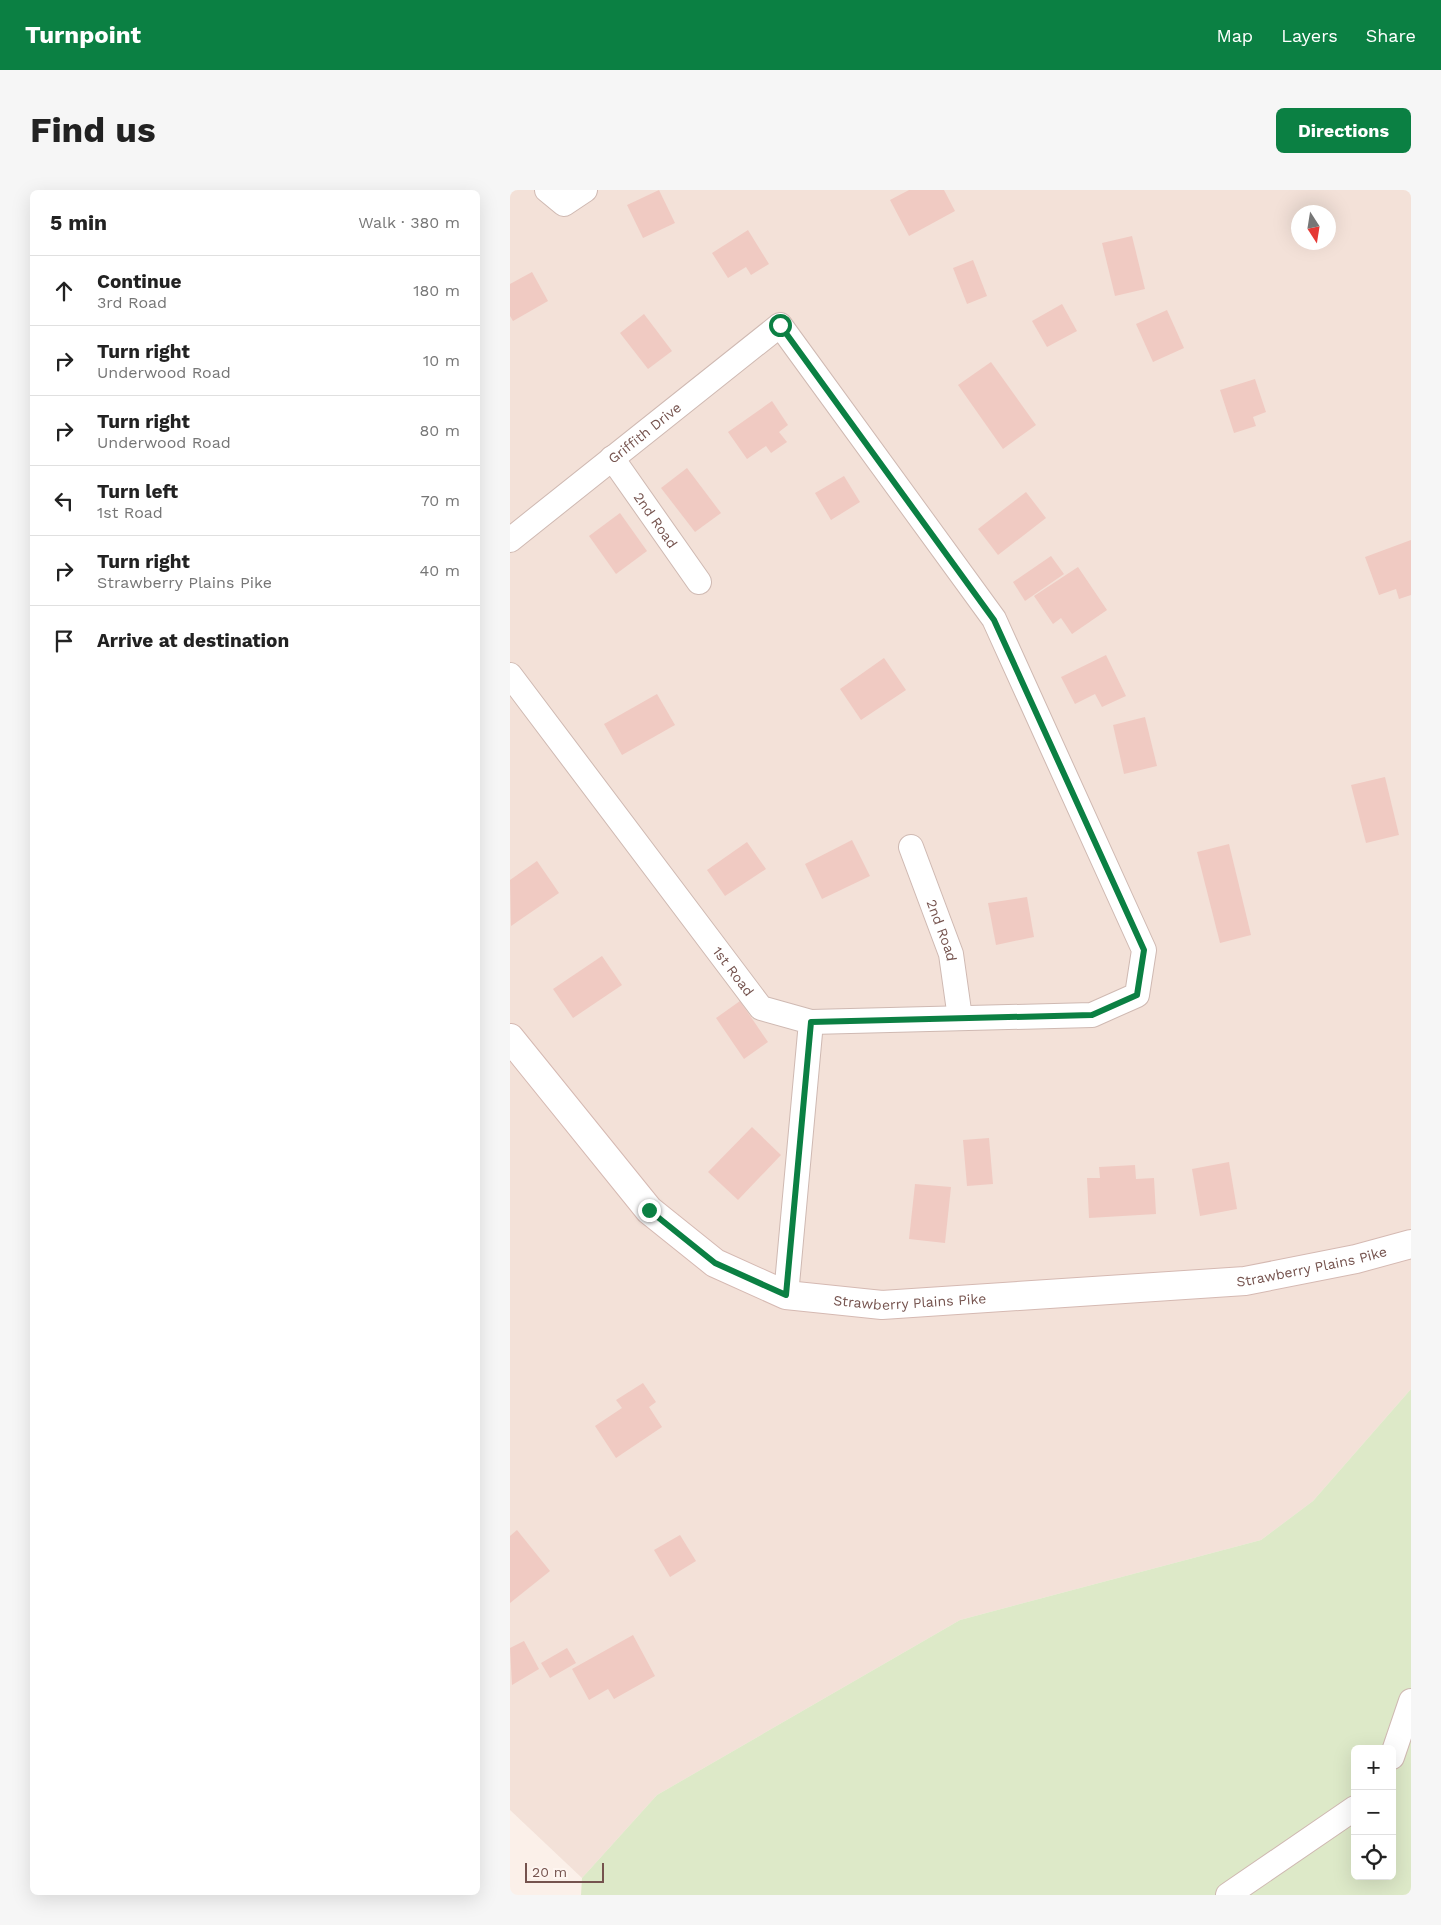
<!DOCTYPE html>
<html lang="en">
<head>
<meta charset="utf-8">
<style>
	body { margin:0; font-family:"Work Sans",sans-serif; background:#f6f6f6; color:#222 }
	.controls { position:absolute; right:15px; bottom:15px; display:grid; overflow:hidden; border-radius:8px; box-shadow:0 5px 20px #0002 }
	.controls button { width:45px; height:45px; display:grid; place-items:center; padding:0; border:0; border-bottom:1px solid #e0e0e0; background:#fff; color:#222; font:25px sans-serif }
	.compass { position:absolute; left:781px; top:15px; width:45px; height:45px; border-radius:50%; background:#fff; box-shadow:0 5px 20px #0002; rotate:168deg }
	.scale { position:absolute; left:15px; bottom:12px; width:79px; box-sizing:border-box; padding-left:5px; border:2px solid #75534e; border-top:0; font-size:14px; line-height:18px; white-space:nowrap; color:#75534e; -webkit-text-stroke:4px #fef5f0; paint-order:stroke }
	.stop { position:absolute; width:15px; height:15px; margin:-11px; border:4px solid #0b8043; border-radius:50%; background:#fff }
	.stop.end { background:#0b8043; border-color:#fff; box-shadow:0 1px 5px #0008 }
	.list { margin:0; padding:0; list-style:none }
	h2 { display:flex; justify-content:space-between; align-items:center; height:65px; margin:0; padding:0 20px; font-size:21px }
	h2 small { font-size:16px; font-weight:400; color:#767676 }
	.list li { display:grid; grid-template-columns:32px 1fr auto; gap:15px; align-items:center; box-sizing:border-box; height:70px; padding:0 20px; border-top:1px solid #e0e0e0 }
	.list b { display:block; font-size:19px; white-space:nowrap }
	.list p { margin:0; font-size:16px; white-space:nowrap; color:#767676 }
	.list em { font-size:16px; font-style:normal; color:#767676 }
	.icon { flex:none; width:28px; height:28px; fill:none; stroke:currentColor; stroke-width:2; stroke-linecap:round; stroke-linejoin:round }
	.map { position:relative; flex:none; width:901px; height:1705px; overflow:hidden; border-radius:8px }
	header { display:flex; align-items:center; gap:30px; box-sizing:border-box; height:70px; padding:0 25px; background:#0b8043; color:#fff }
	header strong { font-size:24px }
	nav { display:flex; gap:28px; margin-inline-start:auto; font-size:18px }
	.intro { display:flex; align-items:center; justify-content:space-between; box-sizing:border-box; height:120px; padding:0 30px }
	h1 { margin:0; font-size:35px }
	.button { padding:12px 22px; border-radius:8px; background:#0b8043; color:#fff; font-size:18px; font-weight:700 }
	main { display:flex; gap:30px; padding:0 30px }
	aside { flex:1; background:#fff; border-radius:8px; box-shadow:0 5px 20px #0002 }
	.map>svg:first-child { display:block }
</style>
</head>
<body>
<header>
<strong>Turnpoint</strong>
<nav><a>Map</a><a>Layers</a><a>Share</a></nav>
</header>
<div class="intro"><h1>Find us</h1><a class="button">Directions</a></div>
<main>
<aside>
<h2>5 min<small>Walk · 380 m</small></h2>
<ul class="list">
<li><svg class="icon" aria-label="ahead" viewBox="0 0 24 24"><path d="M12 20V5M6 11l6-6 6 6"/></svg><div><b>Continue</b><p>3rd Road</p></div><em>180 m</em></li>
<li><svg class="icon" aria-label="right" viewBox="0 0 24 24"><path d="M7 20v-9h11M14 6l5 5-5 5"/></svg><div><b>Turn right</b><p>Underwood Road</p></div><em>10 m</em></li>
<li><svg class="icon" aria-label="right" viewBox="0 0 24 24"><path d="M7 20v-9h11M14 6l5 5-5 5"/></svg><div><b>Turn right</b><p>Underwood Road</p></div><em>80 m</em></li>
<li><svg class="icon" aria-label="left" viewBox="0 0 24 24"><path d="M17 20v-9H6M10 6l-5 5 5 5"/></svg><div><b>Turn left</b><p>1st Road</p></div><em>70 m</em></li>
<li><svg class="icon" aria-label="right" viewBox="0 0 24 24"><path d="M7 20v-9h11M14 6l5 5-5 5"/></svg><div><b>Turn right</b><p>Strawberry Plains Pike</p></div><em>40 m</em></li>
<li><svg class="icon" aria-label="arrive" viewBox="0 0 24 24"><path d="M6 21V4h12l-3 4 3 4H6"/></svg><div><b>Arrive at destination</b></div></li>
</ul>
</aside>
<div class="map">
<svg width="901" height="1705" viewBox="0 0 901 1705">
	<rect width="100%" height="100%" fill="#fbf0e9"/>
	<!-- residential -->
	<path fill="#f3e1d8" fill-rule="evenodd" d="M0,0H901V1199L803,1311L751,1350L450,1430L147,1605L72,1688L0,1620ZM788,22H818V52H788Z"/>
	<!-- green -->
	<path fill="#dde9c8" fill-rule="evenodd" d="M901,1199V1705H71L72,1688L147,1605L450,1430L751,1350L803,1311ZM845,1559H882V1686H845Z"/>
	<!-- building -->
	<g fill="#f0cac2">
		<polygon points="149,0 165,33 133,48 117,15"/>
		<polygon points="399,0 434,0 445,21 399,46 380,10"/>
		<polygon points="238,40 259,74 241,85 236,77 218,88 202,63"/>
		<polygon points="622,46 635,99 605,106 592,53"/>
		<polygon points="463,70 477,106 457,114 443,78"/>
		<polygon points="22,82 38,111 3,131 0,126 0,94"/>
		<polygon points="552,114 567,141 537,157 522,131"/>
		<polygon points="657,120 674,158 643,172 626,134"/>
		<polygon points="134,124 162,161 138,179 110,143"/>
		<polygon points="481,172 526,235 493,259 448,195"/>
		<polygon points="745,189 756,222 743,227 746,236 724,243 710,200"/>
		<polygon points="262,211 278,235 269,242 277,252 261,263 256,256 237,269 218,242"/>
		<polygon points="177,278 211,323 185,342 151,298"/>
		<polygon points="334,286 350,312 321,330 305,303"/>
		<polygon points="516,302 536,328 488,365 468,339"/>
		<polygon points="110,323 137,361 106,384 79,346"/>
		<polygon points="901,350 901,405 889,409 886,399 869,405 855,367"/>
		<polygon points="541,366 554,384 515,411 503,392"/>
		<polygon points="568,377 597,420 562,444 551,428 543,434 524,406"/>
		<polygon points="596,465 616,506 592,517 585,504 565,514 551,487"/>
		<polygon points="374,468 396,500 351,530 330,499"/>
		<polygon points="147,504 165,535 112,565 94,534"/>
		<polygon points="635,527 647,576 614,584 603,535"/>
		<polygon points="875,587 889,645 856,653 841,595"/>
		<polygon points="342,650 360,686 312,709 295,674"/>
		<polygon points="237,652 256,679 215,706 197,680"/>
		<polygon points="719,654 741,745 710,753 687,662"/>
		<polygon points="27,671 49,703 1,736 0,690"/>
		<polygon points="517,707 524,747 486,755 478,713"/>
		<polygon points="92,766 112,795 63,828 43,799"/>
		<polygon points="230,811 258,852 234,869 206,828"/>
		<polygon points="242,937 271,965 228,1010 198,982"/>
		<polygon points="479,948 483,994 457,996 453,950"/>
		<polygon points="719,972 727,1019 690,1026 682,979"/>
		<polygon points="625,975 626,989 644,988 646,1024 579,1028 577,988 590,988 589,977"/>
		<polygon points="405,994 441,997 435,1053 399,1049"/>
		<polygon points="133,1193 146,1212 139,1217 152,1237 106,1268 85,1236 112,1218 106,1210"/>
		<polygon points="7,1340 40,1381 0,1413 0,1346"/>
		<polygon points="170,1345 186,1371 160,1387 144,1360"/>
		<polygon points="123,1445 145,1486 104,1509 98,1499 79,1510 62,1479"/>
		<polygon points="14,1451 29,1479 2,1495 0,1458"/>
		<polygon points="57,1458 66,1473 40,1488 31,1473"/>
	</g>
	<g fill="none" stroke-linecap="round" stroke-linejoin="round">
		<!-- street casing -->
		<g stroke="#cfb9b2" stroke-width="26">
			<g id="street">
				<polyline points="37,0 54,14 75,0"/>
				<path id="s1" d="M102,268L189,392"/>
				<path id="s2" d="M0,350L270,135L484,429L634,760L627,805L582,825L301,832"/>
				<path id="s3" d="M0,485L251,818L301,832L276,1105"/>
				<path id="s4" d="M401,657L441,764L450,828"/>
				<polyline points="882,1567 901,1511"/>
				<polyline points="718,1705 845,1618"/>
			</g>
		</g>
		<!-- secondary casing -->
		<g stroke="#d5b9b2" stroke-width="30">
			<g id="secondary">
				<path id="s5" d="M0,848L139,1020L205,1073L276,1105L372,1115L735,1091L846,1069L901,1054"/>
			</g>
		</g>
		<!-- street -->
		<use href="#street" stroke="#fff" stroke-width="24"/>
		<!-- secondary -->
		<use href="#secondary" stroke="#fff" stroke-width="28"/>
	</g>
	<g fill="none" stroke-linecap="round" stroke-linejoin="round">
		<!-- route -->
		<polyline stroke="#0b8043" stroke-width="6" points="139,1020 205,1073 276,1105 301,832 582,825 627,805 634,760 484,430 270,135"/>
	</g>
	<g text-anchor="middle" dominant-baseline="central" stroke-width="5" stroke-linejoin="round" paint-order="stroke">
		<!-- street labels -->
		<g font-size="14" fill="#75534e" stroke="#fef5f0">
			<text stroke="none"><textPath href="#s2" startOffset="172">Griffith Drive</textPath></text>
			<text stroke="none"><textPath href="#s1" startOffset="76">2nd Road</textPath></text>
			<text stroke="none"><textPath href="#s4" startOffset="89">2nd Road</textPath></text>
			<text stroke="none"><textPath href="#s3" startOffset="371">1st Road</textPath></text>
			<text stroke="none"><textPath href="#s5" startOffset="912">Strawberry Plains Pike</textPath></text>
			<text stroke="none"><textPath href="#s5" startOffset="508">Strawberry Plains Pike</textPath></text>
		</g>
	</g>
</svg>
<div class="controls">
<button>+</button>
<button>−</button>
<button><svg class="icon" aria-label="locate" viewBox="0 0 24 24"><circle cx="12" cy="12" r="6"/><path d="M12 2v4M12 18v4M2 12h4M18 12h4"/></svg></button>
</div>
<svg class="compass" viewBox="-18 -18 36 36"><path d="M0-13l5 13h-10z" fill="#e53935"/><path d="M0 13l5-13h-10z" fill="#767676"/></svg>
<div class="scale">20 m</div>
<div class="stop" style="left:270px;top:135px"></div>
<div class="stop end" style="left:139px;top:1020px"></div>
</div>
</main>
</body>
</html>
